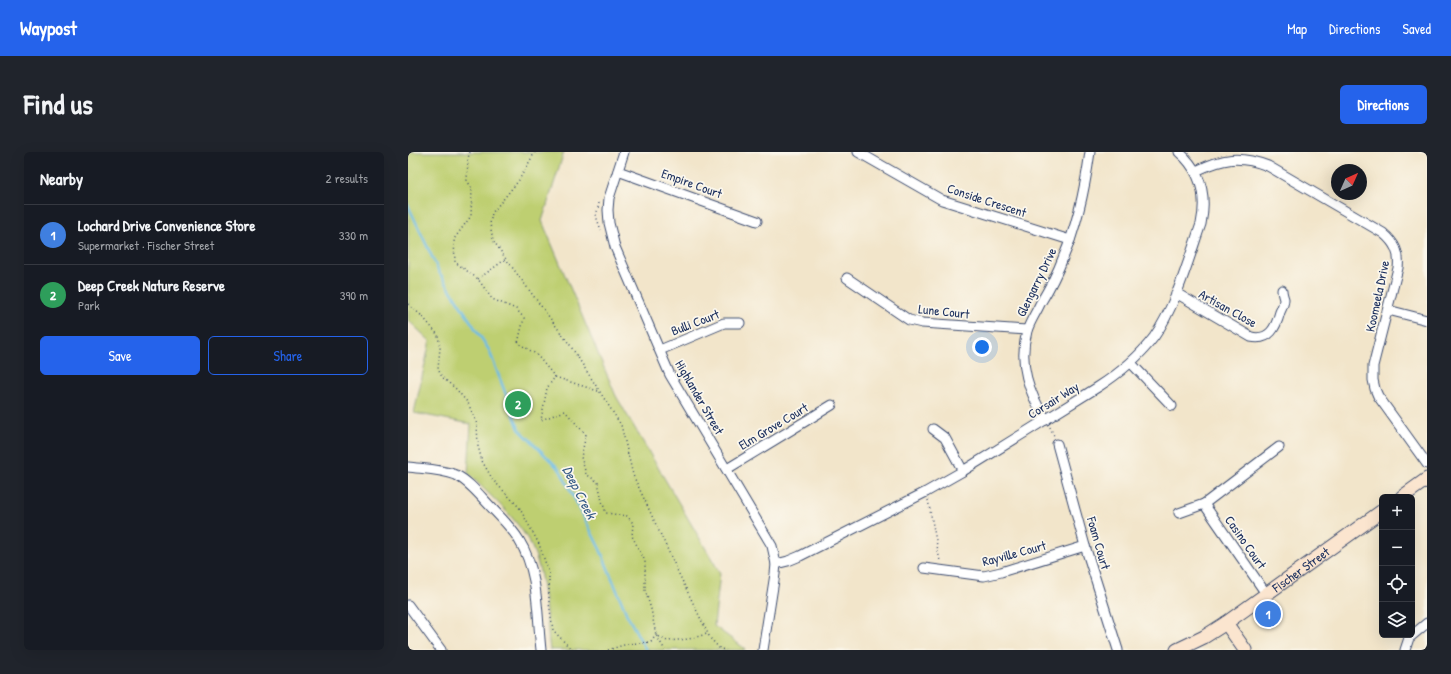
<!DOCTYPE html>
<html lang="en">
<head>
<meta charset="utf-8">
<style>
	body { margin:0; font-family:"Patrick Hand",sans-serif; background:#20242c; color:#f1f3f6 }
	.controls { position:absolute; right:12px; bottom:12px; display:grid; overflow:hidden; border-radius:6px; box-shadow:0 4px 16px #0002 }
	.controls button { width:36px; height:36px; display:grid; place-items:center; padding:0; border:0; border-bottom:1px solid #363941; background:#171b24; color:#f1f3f6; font:20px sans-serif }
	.compass { position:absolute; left:923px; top:12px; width:36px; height:36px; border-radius:50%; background:#171b24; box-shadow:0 4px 16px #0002; rotate:45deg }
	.you { position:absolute; left:574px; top:195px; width:14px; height:14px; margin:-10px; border:3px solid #fff; border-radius:50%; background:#1a73e8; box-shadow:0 0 0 6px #1a73e833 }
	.badge { display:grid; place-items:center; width:26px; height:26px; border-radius:50%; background:#2563eb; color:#fff; font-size:13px; font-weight:700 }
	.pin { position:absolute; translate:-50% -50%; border:2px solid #fff; box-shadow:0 1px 4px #0006 }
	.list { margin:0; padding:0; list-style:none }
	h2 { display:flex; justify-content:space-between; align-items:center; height:52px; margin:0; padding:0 16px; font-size:17px }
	h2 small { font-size:13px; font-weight:400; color:#9ea1a6 }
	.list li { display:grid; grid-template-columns:26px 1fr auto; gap:12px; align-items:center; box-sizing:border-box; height:60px; padding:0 16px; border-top:1px solid #363941 }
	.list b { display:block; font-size:15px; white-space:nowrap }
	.list p { margin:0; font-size:13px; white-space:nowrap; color:#9ea1a6 }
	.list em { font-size:13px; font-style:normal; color:#9ea1a6 }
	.actions { display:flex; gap:8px; padding:12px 16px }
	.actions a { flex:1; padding:9px 0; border:1px solid #2563eb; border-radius:6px; text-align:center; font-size:14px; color:#2563eb }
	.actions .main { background:#2563eb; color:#fff }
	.icon { flex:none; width:22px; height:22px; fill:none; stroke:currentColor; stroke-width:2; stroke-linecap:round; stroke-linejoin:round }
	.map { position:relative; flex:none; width:1019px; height:498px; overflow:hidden; border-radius:6px }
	header { display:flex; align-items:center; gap:24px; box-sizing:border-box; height:56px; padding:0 20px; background:#2563eb; color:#fff }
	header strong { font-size:19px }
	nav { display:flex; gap:22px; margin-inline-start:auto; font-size:14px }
	.intro { display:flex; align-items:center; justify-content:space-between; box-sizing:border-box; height:96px; padding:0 24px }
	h1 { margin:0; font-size:28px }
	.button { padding:10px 18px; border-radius:6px; background:#2563eb; color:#fff; font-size:14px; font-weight:700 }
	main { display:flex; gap:24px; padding:0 24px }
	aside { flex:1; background:#171b24; border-radius:6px; box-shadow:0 4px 16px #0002 }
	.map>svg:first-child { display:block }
</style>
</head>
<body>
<header>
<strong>Waypost</strong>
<nav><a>Map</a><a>Directions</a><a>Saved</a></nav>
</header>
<div class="intro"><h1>Find us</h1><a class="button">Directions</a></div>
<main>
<aside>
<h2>Nearby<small>2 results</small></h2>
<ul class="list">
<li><span class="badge" style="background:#3f7fe0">1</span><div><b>Lochard Drive Convenience Store</b><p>Supermarket · Fischer Street</p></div><em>330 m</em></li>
<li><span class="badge" style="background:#2e9e5b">2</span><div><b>Deep Creek Nature Reserve</b><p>Park</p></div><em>390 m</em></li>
</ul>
<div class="actions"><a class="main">Save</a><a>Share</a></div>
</aside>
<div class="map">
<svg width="1019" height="498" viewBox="0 0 1019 498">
	<rect width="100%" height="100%" fill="#fbf7ec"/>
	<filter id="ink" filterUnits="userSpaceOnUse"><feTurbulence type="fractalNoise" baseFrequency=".025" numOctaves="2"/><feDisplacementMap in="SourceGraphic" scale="8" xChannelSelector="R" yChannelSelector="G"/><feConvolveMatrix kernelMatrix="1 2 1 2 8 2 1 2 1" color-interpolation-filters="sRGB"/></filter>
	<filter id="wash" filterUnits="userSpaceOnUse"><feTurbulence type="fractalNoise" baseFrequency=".012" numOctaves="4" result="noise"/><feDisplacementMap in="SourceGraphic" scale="16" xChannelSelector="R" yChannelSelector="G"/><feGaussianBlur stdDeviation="0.9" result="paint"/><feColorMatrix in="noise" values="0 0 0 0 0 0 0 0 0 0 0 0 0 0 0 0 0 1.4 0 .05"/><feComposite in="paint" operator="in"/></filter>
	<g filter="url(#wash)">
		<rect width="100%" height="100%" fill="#f2e5ca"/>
		<!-- green -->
		<path fill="#becf71" stroke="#6c7f68" d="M0,0H156L134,69L208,244L312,421L306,474L336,496L337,498H142C138,468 137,422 124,395C110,366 82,344 60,321L63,272L6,261L22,189L0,168Z"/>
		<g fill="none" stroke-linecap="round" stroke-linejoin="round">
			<!-- stream -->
			<polyline stroke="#6abce5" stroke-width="2.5" points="0,53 31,120 81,198 111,277 152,318 192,397 219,463 238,498"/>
		</g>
	</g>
	<g filter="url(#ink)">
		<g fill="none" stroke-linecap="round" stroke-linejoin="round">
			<!-- street casing -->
			<g stroke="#3b4a6e" stroke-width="11">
				<g id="street">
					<polyline points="216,0 201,46 200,58 201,71 207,95 262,223 364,394 368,412 367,422 355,498"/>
					<polyline points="450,0 534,48 662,88"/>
					<polyline points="210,19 349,69"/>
					<path d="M788,19C815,6 831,3 860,14L975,81C987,91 992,101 990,116L965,214V228L967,237L970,244L1019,312"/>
					<polyline points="439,126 501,168 514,171 619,178"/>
					<path d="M768,141L843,185C862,189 868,175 872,160C874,156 876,151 876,147C875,144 874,141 874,138"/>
					<polyline points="980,158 1019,168"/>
					<polyline points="252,198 316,171 332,171"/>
					<polyline points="723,211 764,254"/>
					<path d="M638,268C621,241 610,212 619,179C622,169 628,161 632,152C641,137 649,122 655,106C670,72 677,36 682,0"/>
					<polyline points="525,277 537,286 555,319"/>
					<polyline points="649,292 677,394 710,498"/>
					<path d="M0,315C16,317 33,317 48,323C62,330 73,345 84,356C93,366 104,376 111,388C131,420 129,462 133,498"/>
					<polyline points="319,317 424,253"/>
					<polyline points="796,352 871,295"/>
					<polyline points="771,361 796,352 859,443"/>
					<path d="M368,412L380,409L392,404L518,340L555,319L690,235C712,221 730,206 746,185C767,156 781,106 793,72C799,44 793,19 771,0"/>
					<polyline points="516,416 576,424 593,420 677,394"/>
					<polyline points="0,453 33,498"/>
					<polyline points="997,498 1001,486 1019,471"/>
				</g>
			</g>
			<!-- secondary casing -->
			<g stroke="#3b4a6e" stroke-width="15">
				<g id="secondary">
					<polyline points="994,345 1019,327"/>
					<polyline points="818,471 837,498"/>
					<path id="s1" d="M769,498L796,485L818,471L974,359"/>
				</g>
			</g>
			<!-- path -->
			<g stroke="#3b4a6e" stroke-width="1.5" stroke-dasharray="1 3" stroke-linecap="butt">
				<polyline points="62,0 60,6 59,28 64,37 63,64 46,87 47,110 70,127 84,147 108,157 116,166 110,191 128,202 147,225"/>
				<polyline points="127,0 111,28 84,61 82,72 85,88 98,107 162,193 213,273 225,323 270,420 302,486 312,497 318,498"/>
				<polyline points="191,51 188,64 193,78"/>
				<polyline points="70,127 98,107"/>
				<polyline points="0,152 14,164 30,183 32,196 30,217 34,225 48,237 60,251 69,272 70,294 74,309 85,328 111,355 131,392 141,421 141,451 145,478 162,496 166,498"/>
				<polyline points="190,239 147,225 139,236 133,268 157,259 178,283 173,305 178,322 190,330 194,349 198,361 219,364 225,371 224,384 237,409 237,438 243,457 248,483 257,498"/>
				<polyline points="642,275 646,284"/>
				<polyline points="520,348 532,409"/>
				<polyline points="200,498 219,492 243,490 248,483 259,489 281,487 299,482"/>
			</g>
			<!-- street -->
			<use href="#street" stroke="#fff" stroke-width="9"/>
			<!-- secondary -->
			<use href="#secondary" stroke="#fbe5cf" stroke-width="13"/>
		</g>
	</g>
	<g text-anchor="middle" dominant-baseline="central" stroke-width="3.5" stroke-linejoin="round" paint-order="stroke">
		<!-- street labels -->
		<g font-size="13" fill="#1b2f5e" stroke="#fbf7ec">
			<text transform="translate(284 31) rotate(20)">Empire Court</text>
			<text transform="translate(579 48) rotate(18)">Conside Crescent</text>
			<text transform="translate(628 130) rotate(-64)">Glengarry Drive</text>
			<text transform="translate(969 144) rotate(-78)">Koomeela Drive</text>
			<text transform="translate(820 156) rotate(29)">Artisan Close</text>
			<text transform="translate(536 159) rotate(6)">Lune Court</text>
			<text transform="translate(287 170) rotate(-21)">Bulli Court</text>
			<text transform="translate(292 245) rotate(60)">Highlander Street</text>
			<text transform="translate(645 248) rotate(-32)">Corsair Way</text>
			<text transform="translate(365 274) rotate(-31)">Elm Grove Court</text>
			<text transform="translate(838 390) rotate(55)">Casino Court</text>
			<text transform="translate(691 391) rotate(74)">Foam Court</text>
			<text transform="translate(606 401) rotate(-15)">Rayville Court</text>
			<text stroke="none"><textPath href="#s1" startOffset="148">Fischer Street</textPath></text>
		</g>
		<!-- water labels -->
		<g font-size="14" font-style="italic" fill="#335986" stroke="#fbf7ec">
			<text transform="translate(172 340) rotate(63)">Deep Creek</text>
		</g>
	</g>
</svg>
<div class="controls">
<button>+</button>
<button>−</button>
<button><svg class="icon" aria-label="locate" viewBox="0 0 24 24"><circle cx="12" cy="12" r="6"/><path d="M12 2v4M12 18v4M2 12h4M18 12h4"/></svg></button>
<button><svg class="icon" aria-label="layers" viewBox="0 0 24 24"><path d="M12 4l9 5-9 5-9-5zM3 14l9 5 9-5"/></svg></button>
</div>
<svg class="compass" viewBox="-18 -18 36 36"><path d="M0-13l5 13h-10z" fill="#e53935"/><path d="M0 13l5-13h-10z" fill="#9ea1a6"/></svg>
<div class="you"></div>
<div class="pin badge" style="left:860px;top:462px;background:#3f7fe0">1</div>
<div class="pin badge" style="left:110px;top:252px;background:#2e9e5b">2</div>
</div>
</main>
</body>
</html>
